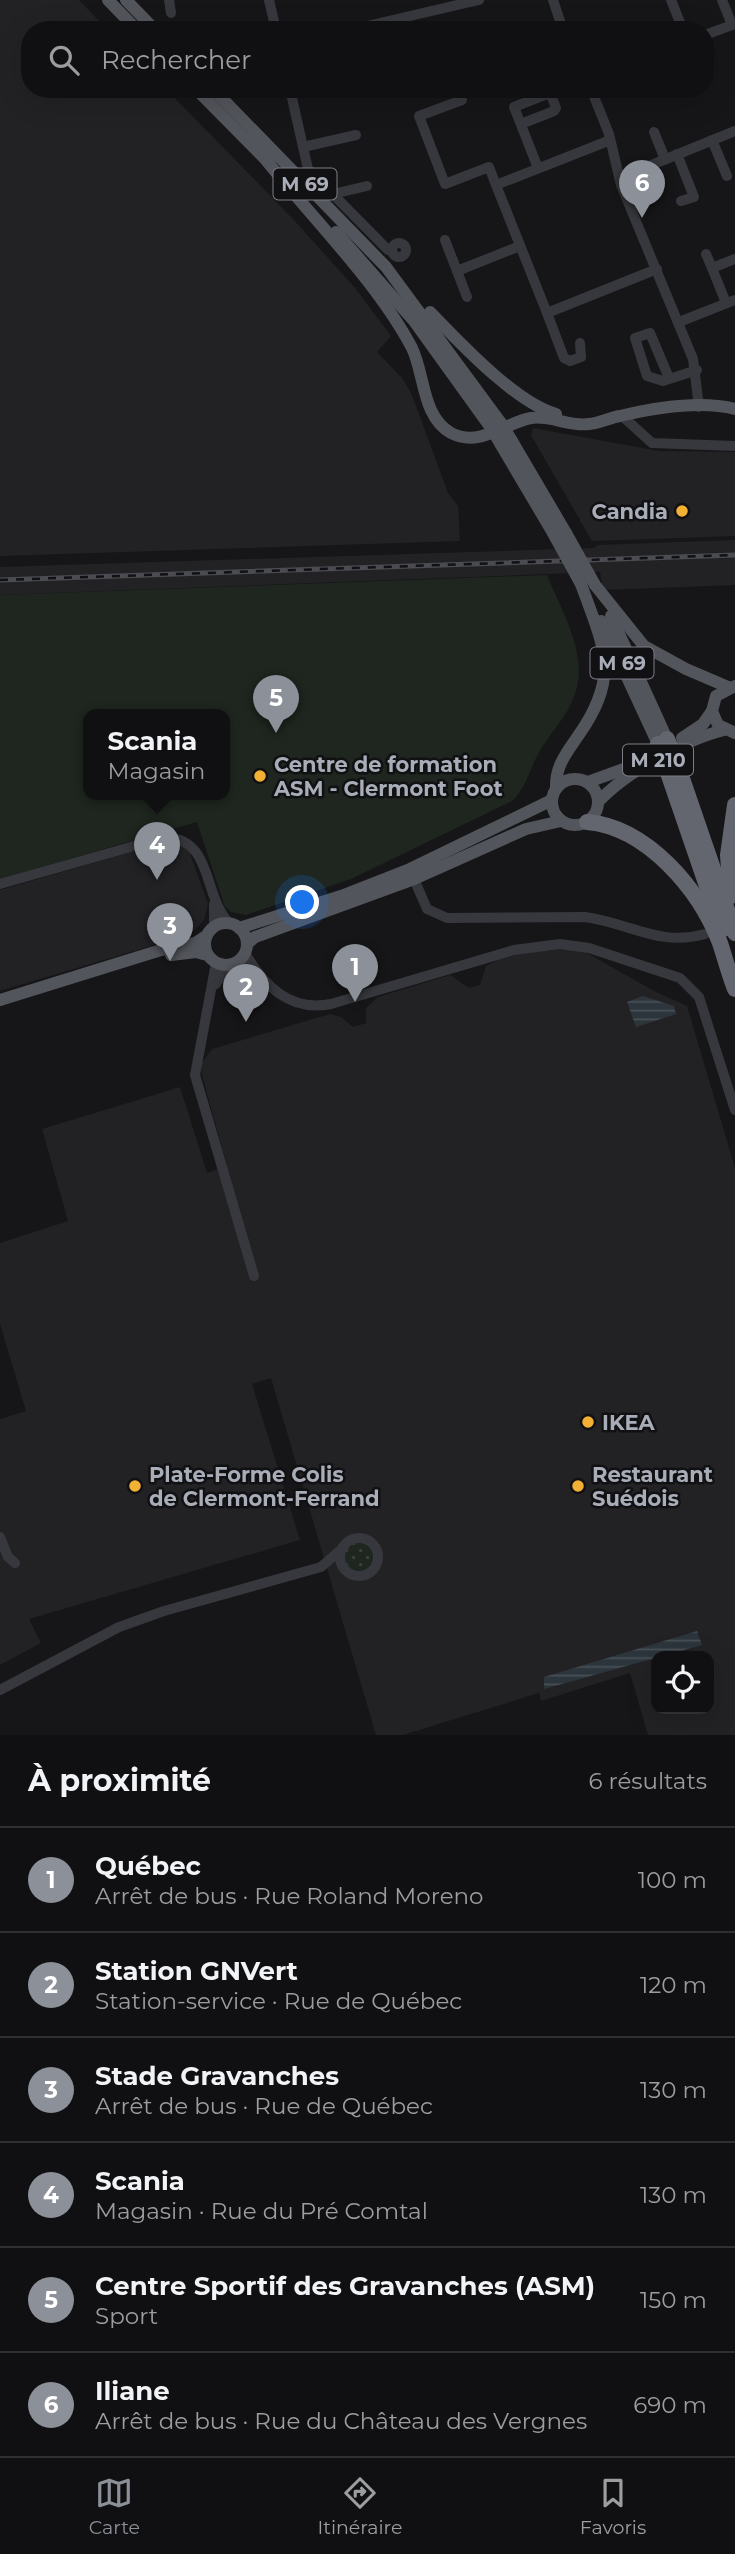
<!DOCTYPE html>
<html lang="fr">
<head>
<meta charset="utf-8">
<style>
	body { margin:0; font-family:Montserrat,sans-serif; background:#1e1e20; color:#f1f3f6 }
	.controls { position:absolute; right:21px; bottom:21px; display:grid; overflow:hidden; border-radius:14px; box-shadow:0 7px 28px #0002 }
	.controls button { width:63px; height:63px; display:grid; place-items:center; padding:0; border:0; border-bottom:2px solid #303032; background:#101012; color:#f1f3f6; font:35px sans-serif }
	.you { position:absolute; left:303px; top:903px; width:24px; height:24px; margin:-18px; border:5px solid #fff; border-radius:50%; background:#1a73e8; box-shadow:0 0 0 10px #1a73e833 }
	.badge { display:grid; place-items:center; width:46px; height:46px; border-radius:50%; background:#8c9099; color:#fff; font-size:23px; font-weight:700 }
	.pin { position:absolute; translate:-50% -58px; filter:drop-shadow(0 2px 4px #0008) }
	.pin::after { content:''; position:absolute; top:37px; width:24px; height:21px; background:inherit; clip-path:polygon(0 0,100% 0,50% 100%) }
	.popup { position:absolute; left:83px; top:709px; width:147px; height:91px; box-sizing:border-box; display:grid; place-content:center; border-radius:14px; background:#101012; filter:drop-shadow(0 2px 5px #0005); font-size:23px; white-space:nowrap; color:#9c9d9f }
	.popup b { font-size:26px; color:#f1f3f6 }
	.popup::after { content:''; position:absolute; left:50%; top:100%; margin-left:-14px; border:14px solid transparent; border-top-color:#101012 }
	.list { margin:0; padding:0; list-style:none }
	h2 { display:flex; justify-content:space-between; align-items:center; height:91px; margin:0; padding:0 28px; font-size:30px }
	h2 small { font-size:23px; font-weight:400; color:#9c9d9f }
	.list li { display:grid; grid-template-columns:46px 1fr auto; gap:21px; align-items:center; box-sizing:border-box; height:105px; padding:0 28px; border-top:2px solid #303032 }
	.list b { display:block; font-size:26px; white-space:nowrap }
	.list p { margin:0; font-size:23px; white-space:nowrap; color:#9c9d9f }
	.list em { font-size:23px; font-style:normal; color:#9c9d9f }
	.icon { flex:none; width:38px; height:38px; fill:none; stroke:currentColor; stroke-width:2; stroke-linecap:round; stroke-linejoin:round }
	.map { position:relative; flex:none; width:735px; height:1735px; overflow:hidden }
	.search { position:absolute; background:#101012; box-shadow:0 7px 28px #0002; left:21px; right:21px; top:21px; height:77px; display:flex; align-items:center; gap:18px; box-sizing:border-box; padding:0 24px; border-radius:28px; color:#9c9d9f; font-size:26px }
	.sheet { height:721px; background:#101012 }
	nav { display:flex; justify-content:space-around; align-items:center; box-sizing:border-box; height:98px; border-top:2px solid #303032; background:#101012; font-size:19px; color:#9c9d9f }
	nav a { display:grid; justify-items:center; gap:4px }
	nav .on { color:#8c9099 }
	.map>svg:first-child { display:block }
</style>
</head>
<body>
<div class="map">
<svg width="735" height="1735" viewBox="0 0 735 1735">
	<defs>
		<pattern id="grass-dots" width="8" height="8" patternUnits="userSpaceOnUse" patternTransform="scale(1.75)"><rect width="8" height="8" fill="#1e261f"/><path d="M2 2h.1M6 6h.1" fill="none" stroke="#3c433d" stroke-width="1.8" stroke-linecap="round"/></pattern>
		<pattern id="water-rules" width="6" height="5" patternUnits="userSpaceOnUse" patternTransform="scale(1.75)"><rect width="6" height="5" fill="#2c353c"/><path d="M0 2.5h6" fill="none" stroke="#485056"/></pattern>
	</defs>
	<rect width="100%" height="100%" fill="#161618"/>
	<!-- built -->
	<g fill="#222225" fill-rule="evenodd">
		<polygon points="0,0 79,0 108,30 30,30 30,89 166,89 294,220 355,288 391,336 377,352 403,379 412,395 448,493 458,506 460,541 0,556"/>
		<polygon points="533,428 659,451 735,452 735,536 592,541 531,435"/>
		<polygon points="735,540 735,585 603,590 600,572 0,595 0,567 594,548 598,545"/>
		<polygon points="166,842 183,846 190,854 208,904 204,920 191,934 0,991 0,890"/>
		<path d="M565,949L585,952L656,992L687,1006L735,1168V1735H648L630,1673L541,1701L539,1693L403,1735H376L271,1378L252,1384L300,1540L29,1619L41,1643L0,1665V1419L26,1411L0,1324V1243L68,1221L42,1129L180,1087L207,1173L227,1166L202,1075L201,1064L212,1049L330,1014L341,1017L353,1027L366,1023V1008L378,997L450,975L469,988L480,985L486,966L496,961L522,953ZM656,1656H709V1709H656Z"/>
	</g>
	<!-- grass -->
	<circle fill="url(#grass-dots)" cx="360" cy="1557" r="15"/>
	<!-- pitch -->
	<path fill="#1e261f" fill-rule="evenodd" d="M547,575C561,610 589,654 575,694C568,716 549,734 538,754C529,771 526,788 512,801L351,879L246,915L231,912L225,907L197,822L0,879V595ZM89,714H225V794H89Z"/>
	<!-- water -->
	<g fill="url(#water-rules)">
		<polygon points="643,996 674,1006 676,1014 636,1027 627,1002"/>
		<polygon points="697,1631 702,1645 544,1689 544,1677"/>
	</g>
	<g fill="none" stroke-linecap="round" stroke-linejoin="round">
		<!-- minor -->
		<g stroke="#37383d" stroke-width="10">
			<polyline points="169,0 171,13"/>
			<polyline points="269,0 276,30"/>
			<polyline points="553,0 563,30"/>
			<polyline points="671,0 683,30"/>
			<polyline points="722,0 732,25"/>
			<polyline points="350,30 479,0"/>
			<polyline points="705,35 735,24"/>
			<polyline points="290,89 308,169 388,250 392,251"/>
			<polyline points="591,89 609,134 621,185 693,359 699,407"/>
			<polyline points="690,89 690,90"/>
			<polyline points="634,92 641,89"/>
			<polyline points="462,100 419,116 445,184 489,167 496,185"/>
			<polyline points="521,124 554,111 556,108 551,95 547,94 514,107 538,168"/>
			<polyline points="654,132 665,159"/>
			<polyline points="712,140 727,176"/>
			<polyline points="608,141 496,185 547,313 657,269"/>
			<polyline points="303,147 356,135"/>
			<polyline points="677,154 694,197 681,201"/>
			<polyline points="622,177 735,131"/>
			<polyline points="333,194 367,186"/>
			<polyline points="445,240 457,271 520,246"/>
			<circle cx="399" cy="250" r="7"/>
			<polyline points="706,254 712,268"/>
			<polyline points="457,271 467,297"/>
			<polyline points="726,303 712,268 735,259"/>
			<polyline points="547,313 564,358 570,361 581,357 580,343"/>
			<polyline points="679,322 735,300"/>
			<polyline points="669,378 650,333 635,338 647,376 663,381 697,370"/>
			<polyline points="621,415 652,443 735,446"/>
			<path d="M414,879L427,909L447,918L585,917C630,923 659,947 705,934"/>
			<path d="M0,884L166,837C214,841 202,894 229,923"/>
			<polyline points="214,904 214,926"/>
			<path d="M245,953C265,986 289,1012 331,1004L514,950L560,944L589,948L680,978L699,997L735,1110"/>
			<polyline points="216,963 195,1075 254,1276"/>
			<polyline points="235,963 257,973"/>
			<polyline points="216,984 228,965"/>
			<polyline points="0,1537 8,1557 15,1563"/>
			<circle cx="359" cy="1557" r="19"/>
			<polyline points="0,1690 119,1627 164,1611 321,1567 344,1547"/>
		</g>
		<!-- major -->
		<g stroke="#53555c" stroke-width="12">
			<polyline points="108,0 137,30"/>
			<polyline points="126,0 155,30"/>
			<polyline points="196,89 270,164"/>
			<polyline points="213,89 386,267 501,423"/>
			<path d="M266,160C312,218 378,283 412,348C425,375 422,417 451,433C480,448 504,423 531,418C551,415 570,427 589,424C599,423 609,418 620,416C654,408 700,400 735,409"/>
			<polyline points="336,232 414,321 491,428"/>
			<path d="M430,312C460,343 516,403 556,414"/>
			<polyline points="512,441 566,533"/>
			<polyline points="501,445 553,533"/>
			<polyline points="595,585 644,646 686,669 728,687"/>
			<polyline points="611,616 667,739"/>
			<polyline points="601,621 658,744"/>
			<polyline points="735,686 716,696 712,711 718,725 735,733"/>
			<polyline points="682,738 703,724 712,711"/>
			<circle cx="575" cy="802" r="23"/>
			<polyline points="588,782 632,766"/>
			<path d="M556,789C555,766 566,754 578,736C621,675 604,648 581,584"/>
			<path d="M598,802C626,772 684,740 724,730"/>
			<circle cx="226" cy="944" r="21"/>
			<polyline points="239,928 341,896 410,869 552,800"/>
			<polyline points="247,944 255,937 414,879 526,829 561,821"/>
			<polyline points="171,955 196,952 207,955"/>
			<polyline points="0,1000 161,950 195,943 206,936"/>
		</g>
		<!-- highway -->
		<g stroke="#63666e" stroke-width="16">
			<polyline points="675,758 735,933"/>
			<polyline points="665,764 722,930"/>
			<path d="M587,822C647,827 700,890 720,943C725,958 729,974 735,989"/>
			<polyline points="731,896 728,855 735,805"/>
		</g>
		<!-- rail casing -->
		<g stroke="#4a4c52" stroke-width="5">
			<polyline id="rail" points="0,580 735,555"/>
		</g>
		<!-- rail -->
		<use href="#rail" stroke="#111113" stroke-width="2.5" stroke-dasharray="8" stroke-linecap="butt"/>
		<!-- major-bridge -->
		<g stroke="#53555c" stroke-width="12">
			<polyline points="501,423 512,441"/>
			<polyline points="491,428 501,445"/>
			<polyline points="553,533 581,584"/>
			<polyline points="566,533 595,585"/>
		</g>
		<!-- highway-bridge -->
		<g stroke="#63666e" stroke-width="16">
			<polyline points="667,739 675,758"/>
			<polyline points="658,744 665,764"/>
		</g>
	</g>
	<!-- markers -->
	<g fill="#f2b134" stroke="#111113" stroke-width="2.5">
		<circle cx="682" cy="511" r="7"/>
		<circle cx="260" cy="776" r="7"/>
		<circle cx="588" cy="1422" r="7"/>
		<circle cx="135" cy="1486" r="7"/>
		<circle cx="578" cy="1486" r="7"/>
	</g>
	<g text-anchor="middle" dominant-baseline="central" stroke-width="5" stroke-linejoin="round" paint-order="stroke">
		<!-- shield labels -->
		<g fill="#111113" stroke="#7b7e86" stroke-width="2">
			<rect x="273.5" y="168.5" width="63" height="31" rx="5"/>
			<rect x="590.5" y="647.5" width="63" height="31" rx="5"/>
			<rect x="623" y="744.5" width="70" height="31" rx="5"/>
		</g>
		<g font-size="19" font-weight="bold" fill="#a8adb8">
			<text x="305" y="184">M 69</text>
			<text x="622" y="663">M 69</text>
			<text x="658" y="760">M 210</text>
		</g>
		<!-- poi labels -->
		<g font-size="21" font-weight="bold" fill="#a8adb8" stroke="#111113" text-anchor="start">
			<text x="668" y="511" text-anchor="end">Candia</text>
			<text x="274" y="764">Centre de formation<tspan x="274" dy="24">ASM - Clermont Foot</tspan></text>
			<text x="602" y="1422">IKEA</text>
			<text x="149" y="1474">Plate-Forme Colis<tspan x="149" dy="24">de Clermont-Ferrand</tspan></text>
			<text x="592" y="1474">Restaurant<tspan x="592" dy="24">Suédois</tspan></text>
		</g>
	</g>
</svg>
<div class="controls">
<button><svg class="icon" aria-label="locate" viewBox="0 0 24 24"><circle cx="12" cy="12" r="6"/><path d="M12 2v4M12 18v4M2 12h4M18 12h4"/></svg></button>
</div>
<div class="you"></div>
<div class="pin badge" style="left:355px;top:1002px">1</div>
<div class="pin badge" style="left:246px;top:1022px">2</div>
<div class="pin badge" style="left:170px;top:961px">3</div>
<div class="pin badge" style="left:157px;top:880px">4</div>
<div class="popup"><b>Scania</b>Magasin</div>
<div class="pin badge" style="left:276px;top:733px">5</div>
<div class="pin badge" style="left:642px;top:218px">6</div>
<div class="search"><svg class="icon" aria-label="search" viewBox="0 0 24 24"><circle cx="10" cy="10" r="6"/><path d="M15 15l6 6"/></svg>Rechercher</div>
</div>
<section class="sheet">
<h2>À proximité<small>6 résultats</small></h2>
<ul class="list">
<li><span class="badge">1</span><div><b>Québec</b><p>Arrêt de bus · Rue Roland Moreno</p></div><em>100 m</em></li>
<li><span class="badge">2</span><div><b>Station GNVert</b><p>Station-service · Rue de Québec</p></div><em>120 m</em></li>
<li><span class="badge">3</span><div><b>Stade Gravanches</b><p>Arrêt de bus · Rue de Québec</p></div><em>130 m</em></li>
<li><span class="badge">4</span><div><b>Scania</b><p>Magasin · Rue du Pré Comtal</p></div><em>130 m</em></li>
<li><span class="badge">5</span><div><b>Centre Sportif des Gravanches (ASM)</b><p>Sport</p></div><em>150 m</em></li>
<li><span class="badge">6</span><div><b>Iliane</b><p>Arrêt de bus · Rue du Château des Vergnes</p></div><em>690 m</em></li>
</ul>
</section>
<nav>
<a class="on"><svg class="icon" aria-label="map" viewBox="0 0 24 24"><path d="M3 6l6-2 6 2 6-2v14l-6 2-6-2-6 2zM9 4v14M15 6v14"/></svg>Carte</a>
<a><svg class="icon" aria-label="directions" viewBox="0 0 24 24"><path d="M12 3l9 9-9 9-9-9zM9 14v-3h6M13 9l2 2-2 2"/></svg>Itinéraire</a>
<a><svg class="icon" aria-label="saved" viewBox="0 0 24 24"><path d="M7 4h10v16l-5-4-5 4z"/></svg>Favoris</a>
</nav>
</body>
</html>
